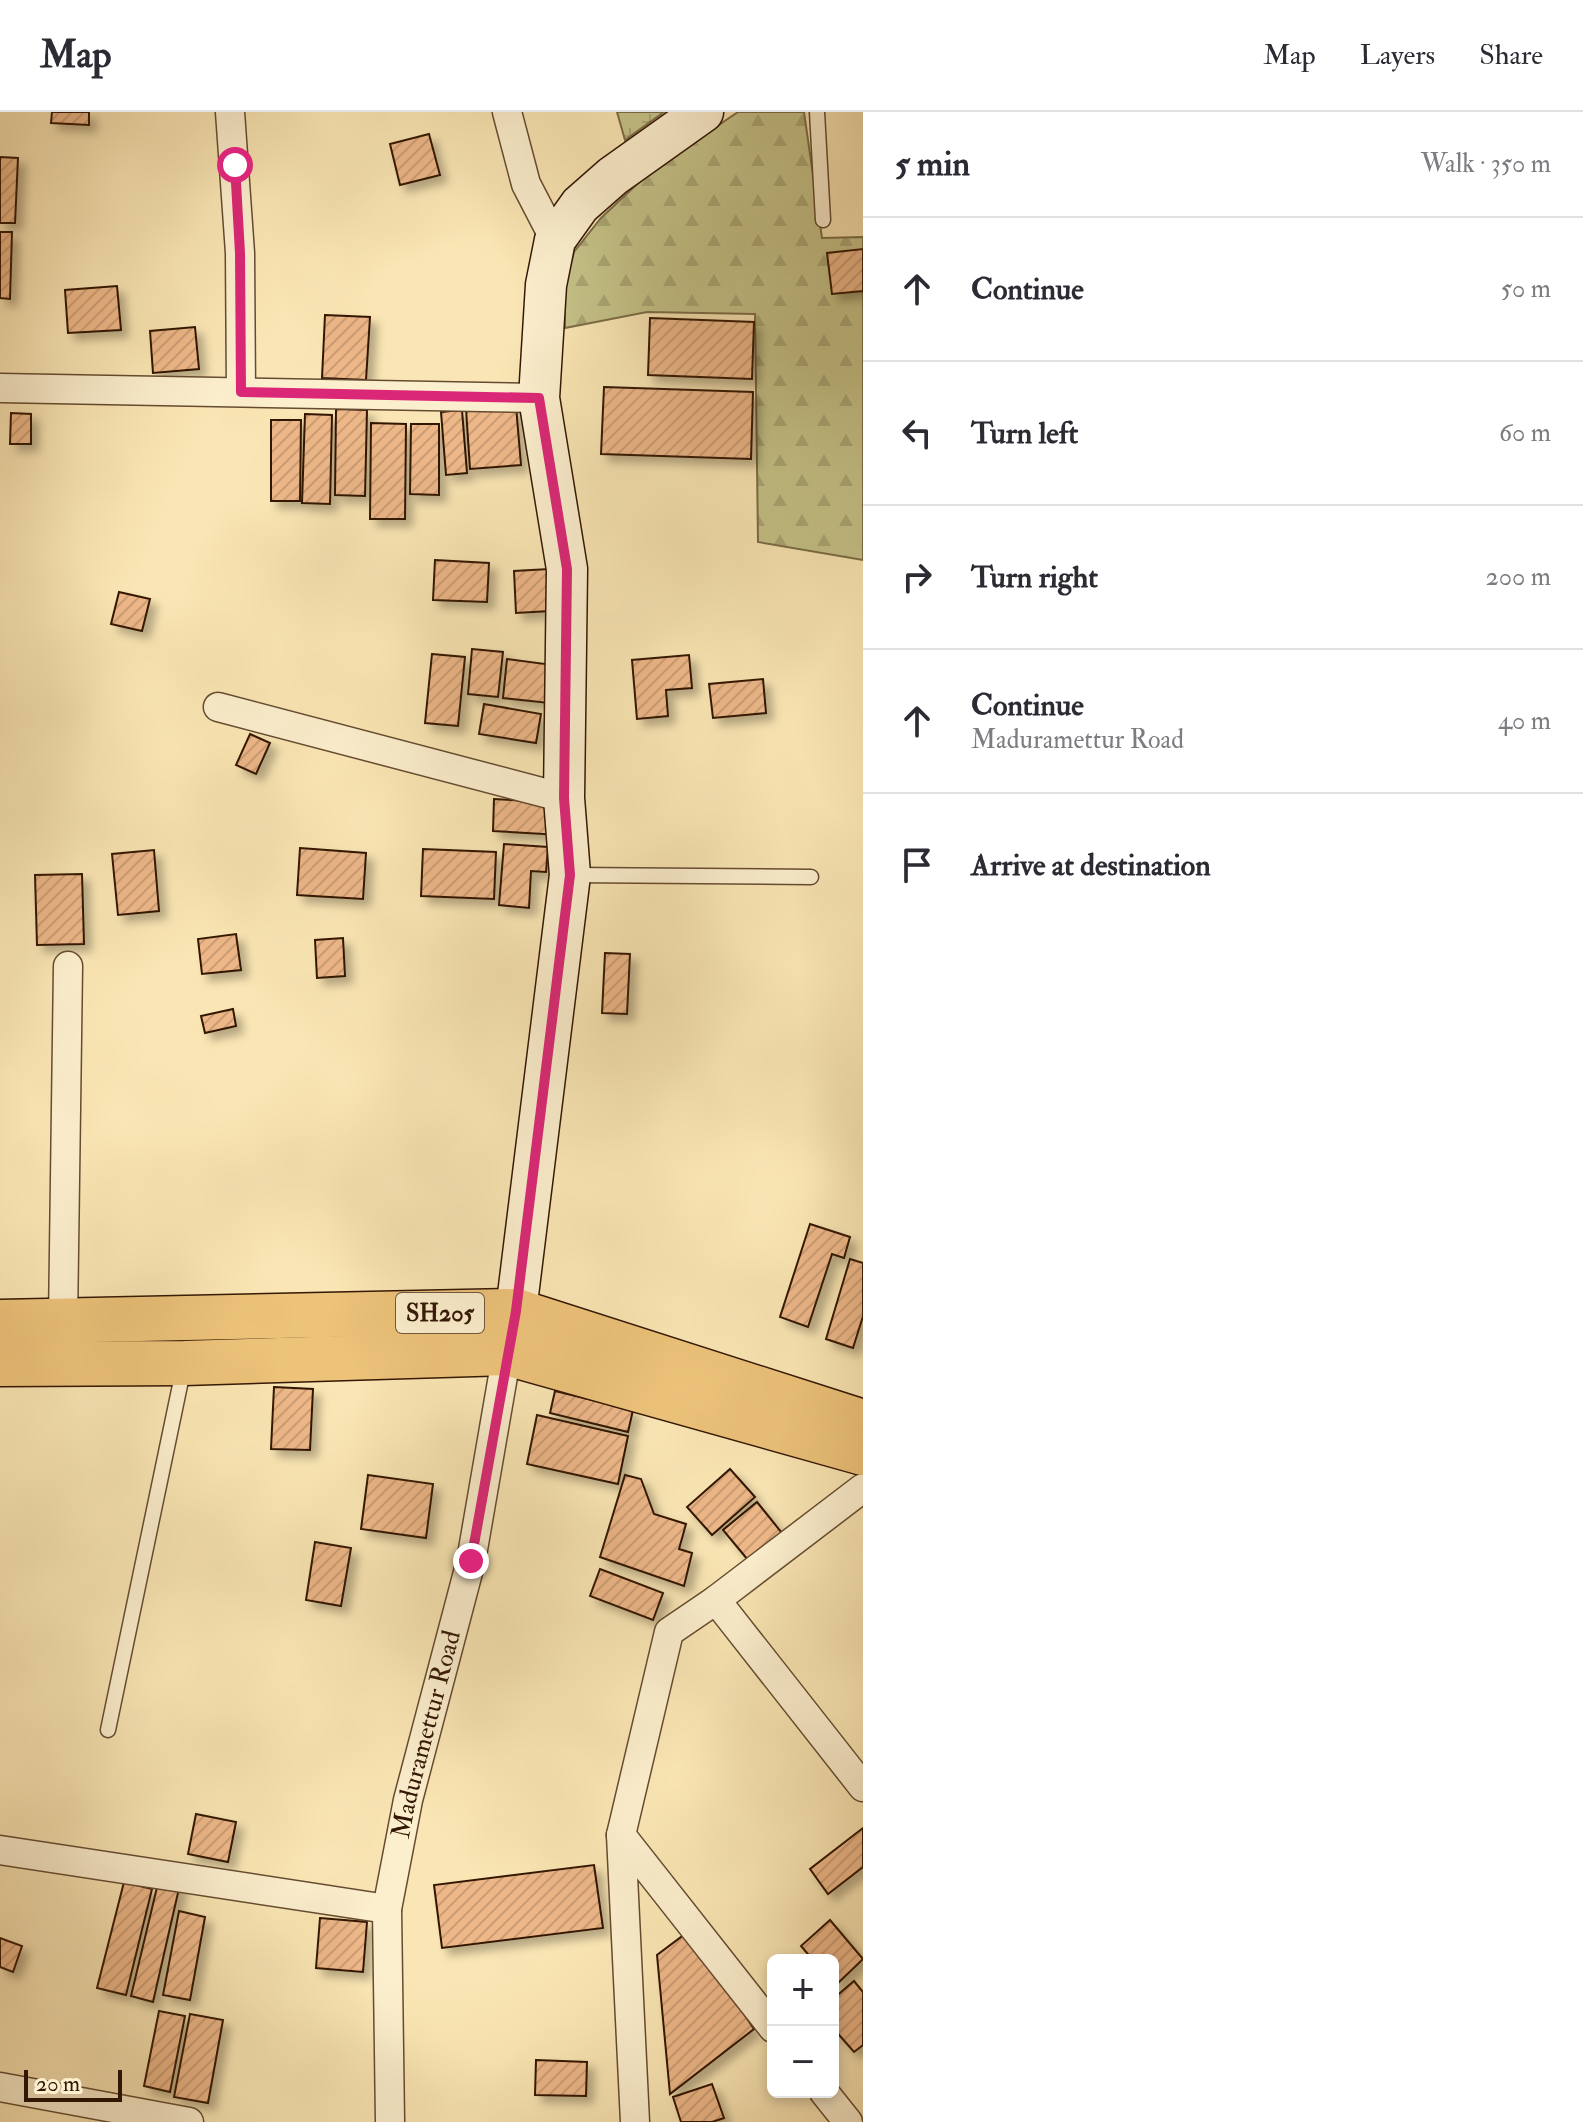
<!DOCTYPE html>
<html lang="en">
<head>
<meta charset="utf-8">
<style>
	body { margin:0; font-family:"IM FELL Double Pica",serif; background:#f2f2f3; color:#2b2b33 }
	.controls { position:absolute; right:24px; bottom:24px; display:grid; overflow:hidden; border-radius:12px; box-shadow:0 4px 12px #0003 }
	.controls button { width:72px; height:72px; display:grid; place-items:center; padding:0; border:0; border-bottom:2px solid #e1e1e2; background:#fff; color:#2b2b33; font:40px sans-serif }
	.scale { position:absolute; left:24px; bottom:20px; width:98px; box-sizing:border-box; padding-left:8px; border:4px solid #331705; border-top:0; font-size:22px; line-height:28px; white-space:nowrap; color:#331705; -webkit-text-stroke:6px #fcefce; paint-order:stroke }
	.stop { position:absolute; width:24px; height:24px; margin:-18px; border:6px solid #db2777; border-radius:50%; background:#fff }
	.stop.end { background:#db2777; border-color:#fff; box-shadow:0 2px 8px #0008 }
	.list { margin:0; padding:0; list-style:none }
	h2 { display:flex; justify-content:space-between; align-items:center; height:104px; margin:0; padding:0 32px; font-size:34px }
	h2 small { font-size:26px; font-weight:400; color:#7c7c81 }
	.list li { display:grid; grid-template-columns:52px 1fr auto; gap:24px; align-items:center; box-sizing:border-box; height:144px; padding:0 32px; border-top:2px solid #e1e1e2 }
	.list b { display:block; font-size:30px; white-space:nowrap }
	.list p { margin:0; font-size:26px; white-space:nowrap; color:#7c7c81 }
	.list em { font-size:26px; font-style:normal; color:#7c7c81 }
	.icon { flex:none; width:44px; height:44px; fill:none; stroke:currentColor; stroke-width:2; stroke-linecap:round; stroke-linejoin:round }
	.map { position:relative; flex:none; width:863px; height:2010px; overflow:hidden }
	header { display:flex; align-items:center; gap:48px; box-sizing:border-box; height:112px; padding:0 40px; background:#fff; border-bottom:2px solid #e1e1e2 }
	header strong { font-size:38px }
	nav { display:flex; gap:44px; margin-inline-start:auto; font-size:28px }
	main { display:flex }
	aside { flex:1; background:#fff }
	.map>svg:first-child { display:block }
</style>
</head>
<body>
<header>
<strong>Map</strong>
<nav><a>Map</a><a>Layers</a><a>Share</a></nav>
</header>
<main>
<div class="map">
<svg width="863" height="2010" viewBox="0 0 863 2010">
	<defs>
		<pattern id="forest-firs" width="22" height="20" patternUnits="userSpaceOnUse" patternTransform="scale(2)"><rect width="22" height="20" fill="#c5c389"/><path d="M5 1l3.5 6h-7zM16 11l3.5 6h-7z" fill="#aaa775"/></pattern>
		<pattern id="wetland-marsh" width="20" height="14" patternUnits="userSpaceOnUse" patternTransform="scale(2)"><rect width="20" height="14" fill="#c5c389"/><path d="M1 5h8M5 5V1M11 12h8M15 12V8" fill="none" stroke="#aaa775"/></pattern>
		<pattern id="building-hatch" width="6" height="6" patternUnits="userSpaceOnUse" patternTransform="scale(2)"><rect width="6" height="6" fill="#edb788"/><path d="M-1 1l2-2M0 6l6-6M5 7l2-2" fill="none" stroke="#cc9d74"/></pattern>
		<filter id="shadow"><feDropShadow dx="7" dy="7" stdDeviation="4" flood-color="#0004"/></filter>
	</defs>
	<rect width="100%" height="100%" fill="#fae6b4"/>
	<filter id="stains"><feTurbulence type="fractalNoise" baseFrequency=".0025" numOctaves="4"/><feColorMatrix values="0 0 0 0 .2 0 0 0 0 .09 0 0 0 0 .02 0 0 0 .5 -.17"/></filter>
	<radialGradient id="worn" r=".72"><stop offset=".6" stop-color="#630" stop-opacity="0"/><stop offset="1" stop-color="#630" stop-opacity=".3"/></radialGradient>
	<!-- forest -->
	<polygon fill="url(#forest-firs)" stroke="#7c6d47" stroke-width="2" points="738,0 804,0 822,126 863,125 863,448 758,430 755,202 647,200 565,216 564,178 574,140 601,106 651,59"/>
	<!-- wetland -->
	<polygon fill="url(#wetland-marsh)" stroke="#7c6d47" stroke-width="2" points="617,0 664,0 625,28"/>
	<!-- building -->
	<g fill="url(#building-hatch)" stroke="#331705" stroke-width="2" filter="url(#shadow)">
		<polygon points="52,0 89,0 89,13 51,11"/>
		<polygon points="429,22 440,63 400,73 390,32"/>
		<polygon points="0,45 18,46 15,111 0,111"/>
		<polygon points="0,120 12,120 10,187 0,186"/>
		<polygon points="863,137 863,179 832,182 827,141"/>
		<polygon points="117,174 121,218 68,221 65,178"/>
		<polygon points="325,203 370,205 366,268 322,266"/>
		<polygon points="650,206 754,210 752,267 648,263"/>
		<polygon points="195,215 199,257 153,261 150,219"/>
		<polygon points="604,275 753,280 751,347 601,342"/>
		<polygon points="516,294 521,353 470,357 466,297"/>
		<polygon points="336,297 367,298 365,384 335,383"/>
		<polygon points="462,298 467,361 446,363 441,300"/>
		<polygon points="11,301 31,302 31,332 10,332"/>
		<polygon points="305,302 332,303 330,392 302,391"/>
		<polygon points="271,308 301,308 300,389 271,389"/>
		<polygon points="371,311 406,312 405,407 370,407"/>
		<polygon points="411,312 439,312 439,383 410,382"/>
		<polygon points="435,448 489,451 487,490 433,488"/>
		<polygon points="549,457 550,499 516,501 514,459"/>
		<polygon points="119,480 150,487 142,519 111,512"/>
		<polygon points="472,537 503,540 498,585 468,582"/>
		<polygon points="432,542 465,545 458,614 425,611"/>
		<polygon points="689,543 692,576 666,578 668,604 637,607 632,548"/>
		<polygon points="507,547 553,553 549,591 503,586"/>
		<polygon points="763,567 766,601 713,606 709,572"/>
		<polygon points="484,592 541,602 536,631 479,622"/>
		<polygon points="250,622 270,631 256,662 236,653"/>
		<polygon points="494,687 562,691 560,723 493,719"/>
		<polygon points="504,732 548,735 546,760 531,759 529,796 499,793"/>
		<polygon points="300,736 366,741 363,787 297,783"/>
		<polygon points="423,737 496,740 494,787 421,784"/>
		<polygon points="154,738 159,799 118,803 112,742"/>
		<polygon points="82,762 84,832 37,833 35,763"/>
		<polygon points="236,822 241,858 202,862 198,827"/>
		<polygon points="343,826 345,864 317,866 315,828"/>
		<polygon points="605,841 630,842 627,902 602,901"/>
		<polygon points="233,897 236,914 205,921 201,904"/>
		<polygon points="810,1112 850,1125 844,1146 832,1142 808,1215 780,1205"/>
		<polygon points="850,1147 863,1151 863,1204 853,1236 826,1227"/>
		<polygon points="274,1275 313,1277 310,1338 271,1337"/>
		<polygon points="555,1279 633,1298 628,1320 550,1301"/>
		<polygon points="537,1303 628,1324 618,1372 527,1352"/>
		<polygon points="730,1357 755,1385 712,1423 687,1395"/>
		<polygon points="368,1363 433,1372 426,1426 361,1417"/>
		<polygon points="625,1363 641,1367 654,1402 686,1412 679,1437 692,1441 684,1474 600,1445"/>
		<polygon points="757,1390 782,1421 748,1448 723,1418"/>
		<polygon points="315,1430 351,1436 341,1494 306,1488"/>
		<polygon points="600,1457 663,1481 653,1508 590,1484"/>
		<polygon points="196,1702 236,1710 228,1750 188,1742"/>
		<polygon points="863,1716 863,1755 828,1782 810,1757"/>
		<polygon points="594,1753 603,1816 442,1836 434,1773"/>
		<polygon points="159,1767 180,1772 153,1890 131,1884"/>
		<polygon points="124,1770 152,1777 126,1883 97,1876"/>
		<polygon points="179,1799 205,1805 190,1888 163,1883"/>
		<polygon points="320,1806 367,1810 363,1860 316,1856"/>
		<polygon points="830,1808 863,1847 835,1874 833,1848 813,1848 801,1834"/>
		<polygon points="689,1819 754,1917 670,1982 657,1843"/>
		<polygon points="0,1826 22,1834 13,1860 0,1855"/>
		<polygon points="854,1869 863,1880 863,1933 854,1940 833,1916 833,1887"/>
		<polygon points="159,1899 185,1904 170,1980 144,1974"/>
		<polygon points="190,1902 223,1908 208,1991 174,1985"/>
		<polygon points="536,1948 587,1950 586,1984 535,1983"/>
		<polygon points="712,1972 724,2006 712,2010 681,2010 673,1985"/>
	</g>
	<g fill="none" stroke-linecap="round" stroke-linejoin="round">
		<!-- service casing -->
		<g stroke="#654b31" stroke-width="17">
			<g id="service">
				<polyline points="817,0 823,108"/>
				<polyline points="571,763 811,765"/>
				<polyline points="108,1618 184,1254"/>
			</g>
		</g>
		<!-- minor casing -->
		<g stroke="#654b31" stroke-width="31">
			<g id="minor">
				<polyline points="230,0 240,141 241,280"/>
				<polyline points="507,0 526,72 555,128"/>
				<polyline points="0,276 539,286"/>
				<polyline points="218,595 564,686"/>
				<polyline points="63,1209 68,854"/>
				<polyline points="716,1488 863,1376"/>
				<polyline points="621,1723 669,1520 716,1488 863,1675"/>
				<polyline points="0,1738 387,1797"/>
				<polyline points="0,1975 189,2010"/>
				<polyline points="824,1980 848,2010"/>
				<path id="s1" d="M390,2010L387,1797L408,1688L471,1449L507,1241"/>
				<polyline points="635,2010 621,1723 773,1916"/>
			</g>
		</g>
		<!-- secondary casing -->
		<g stroke="#331705" stroke-width="43">
			<polyline id="secondary" points="509,1231 516,1199 570,763 564,686 567,457 539,286 546,173 555,128 580,93 613,64 703,0"/>
		</g>
		<!-- primary casing -->
		<g stroke="#331705" stroke-width="47">
			<g id="primary">
				<polyline points="0,1210 516,1199 863,1310"/>
				<polyline points="0,1252 184,1251 507,1241 863,1341"/>
			</g>
		</g>
		<!-- service -->
		<use href="#service" stroke="#fcefce" stroke-width="14"/>
		<!-- minor -->
		<use href="#minor" stroke="#fcefce" stroke-width="28"/>
		<!-- secondary -->
		<use href="#secondary" stroke="#fcefce" stroke-width="40"/>
		<!-- primary -->
		<use href="#primary" stroke="#edc37a" stroke-width="44"/>
	</g>
	<g fill="none" stroke-linecap="round" stroke-linejoin="round">
		<!-- route -->
		<polyline stroke="#db2777" stroke-width="10" points="235,53 240,141 241,280 539,286 567,457 564,686 570,763 516,1199 471,1449"/>
	</g>
	<g text-anchor="middle" dominant-baseline="central" stroke-width="6" stroke-linejoin="round" paint-order="stroke">
		<!-- shield labels -->
		<rect fill="#fcefce" stroke="#6f5841" stroke-width="2" x="396" y="1181" width="88" height="40" rx="6"/>
		<g font-size="24" font-weight="bold" fill="#331705">
			<text x="440" y="1201">SH205</text>
		</g>
		<!-- street labels -->
		<g font-size="26" fill="#331705" stroke="#fcefce">
			<text stroke="none"><textPath href="#s1" startOffset="392">Maduramettur Road</textPath></text>
		</g>
	</g>
	<rect width="100%" height="100%" filter="url(#stains)"/>
	<rect width="100%" height="100%" fill="url(#worn)"/>
</svg>
<div class="controls">
<button>+</button>
<button>−</button>
</div>
<div class="scale">20 m</div>
<div class="stop" style="left:235px;top:53px"></div>
<div class="stop end" style="left:471px;top:1449px"></div>
</div>
<aside>
<h2>5 min<small>Walk · 350 m</small></h2>
<ul class="list">
<li><svg class="icon" aria-label="ahead" viewBox="0 0 24 24"><path d="M12 20V5M6 11l6-6 6 6"/></svg><div><b>Continue</b></div><em>50 m</em></li>
<li><svg class="icon" aria-label="left" viewBox="0 0 24 24"><path d="M17 20v-9H6M10 6l-5 5 5 5"/></svg><div><b>Turn left</b></div><em>60 m</em></li>
<li><svg class="icon" aria-label="right" viewBox="0 0 24 24"><path d="M7 20v-9h11M14 6l5 5-5 5"/></svg><div><b>Turn right</b></div><em>200 m</em></li>
<li><svg class="icon" aria-label="ahead" viewBox="0 0 24 24"><path d="M12 20V5M6 11l6-6 6 6"/></svg><div><b>Continue</b><p>Maduramettur Road</p></div><em>40 m</em></li>
<li><svg class="icon" aria-label="arrive" viewBox="0 0 24 24"><path d="M6 21V4h12l-3 4 3 4H6"/></svg><div><b>Arrive at destination</b></div></li>
</ul>
</aside>
</main>
</body>
</html>
